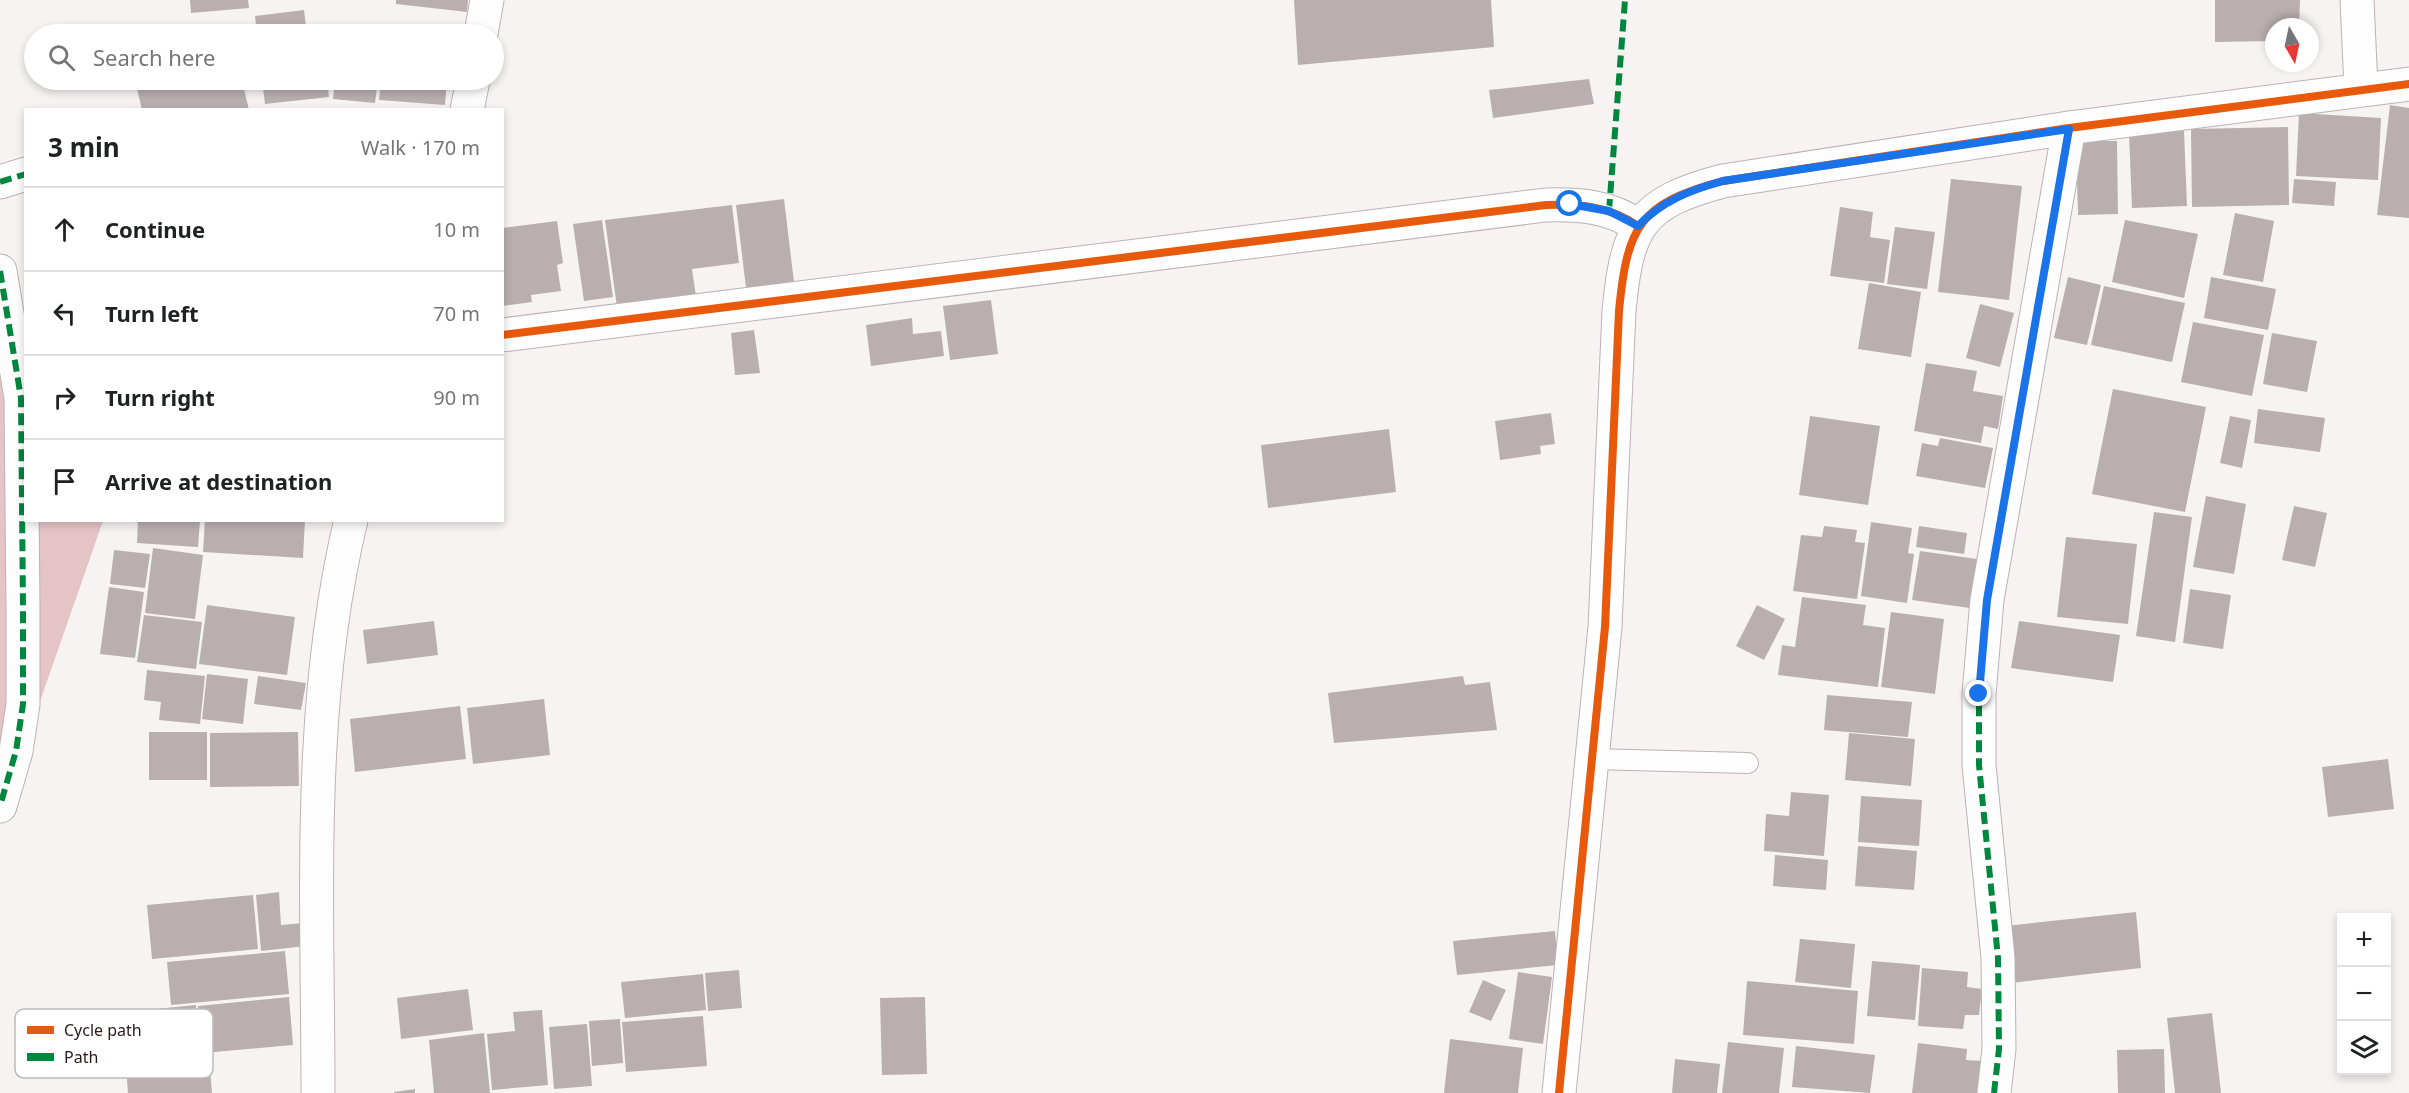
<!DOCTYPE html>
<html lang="en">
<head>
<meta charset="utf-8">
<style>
	body { margin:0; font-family:"Noto Sans",sans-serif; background:#f2f2f2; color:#202124 }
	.controls { position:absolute; right:18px; bottom:18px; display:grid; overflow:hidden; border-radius:0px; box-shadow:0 3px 9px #0003 }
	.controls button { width:54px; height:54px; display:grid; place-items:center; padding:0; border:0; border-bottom:2px solid #e0e0e0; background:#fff; color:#202124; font:30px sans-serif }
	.compass { position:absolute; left:2265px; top:18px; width:54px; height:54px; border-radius:50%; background:#fff; box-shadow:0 3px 9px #0003; rotate:171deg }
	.stop { position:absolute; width:18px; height:18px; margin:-14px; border:4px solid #1a73e8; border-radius:50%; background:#fff }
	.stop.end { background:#1a73e8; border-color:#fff; box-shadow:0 2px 6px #0008 }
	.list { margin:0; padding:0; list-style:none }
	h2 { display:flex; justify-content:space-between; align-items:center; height:78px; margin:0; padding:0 24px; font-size:26px }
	h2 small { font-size:20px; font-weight:400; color:#757577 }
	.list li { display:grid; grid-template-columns:39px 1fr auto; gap:18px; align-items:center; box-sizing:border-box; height:84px; padding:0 24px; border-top:2px solid #e0e0e0 }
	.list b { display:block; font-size:22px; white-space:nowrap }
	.list em { font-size:20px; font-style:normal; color:#757577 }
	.icon { flex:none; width:33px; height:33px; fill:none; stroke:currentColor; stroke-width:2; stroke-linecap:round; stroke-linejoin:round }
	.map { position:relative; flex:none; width:2409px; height:1093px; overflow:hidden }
	.search { position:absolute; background:#fff; box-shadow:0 3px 9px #0003; left:24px; top:24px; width:480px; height:66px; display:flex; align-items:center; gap:15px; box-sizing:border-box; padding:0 21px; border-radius:33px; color:#757577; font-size:22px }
	.panel { position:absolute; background:#fff; box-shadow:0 3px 9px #0003; left:24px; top:108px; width:480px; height:414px; border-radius:0px }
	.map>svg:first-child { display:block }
</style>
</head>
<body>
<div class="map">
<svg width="2409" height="1093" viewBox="0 0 2409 1093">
	<rect width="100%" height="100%" fill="#f8f3f3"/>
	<!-- forest -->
	<polygon fill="#e5c4c7" points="0,347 26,520 103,521 0,816"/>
	<!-- building -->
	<g fill="#b9afb0">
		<polygon points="190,0 248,0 249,8 191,13"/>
		<polygon points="396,0 468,0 467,12 396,4"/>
		<polygon points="1294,0 1491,0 1494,47 1298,65"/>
		<polygon points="2215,0 2300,0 2299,27 2274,27 2274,41 2215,42"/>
		<polygon points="304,10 307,34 257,34 255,16"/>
		<polygon points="204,28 206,34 181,34"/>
		<polygon points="1589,79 1594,104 1493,118 1489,90"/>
		<polygon points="135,80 242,80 249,110 142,110"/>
		<polygon points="262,80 327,80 329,97 265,104"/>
		<polygon points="335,80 378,80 375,103 333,99"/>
		<polygon points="381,80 447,80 445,105 379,100"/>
		<polygon points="2390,105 2409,108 2409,218 2377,215"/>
		<polygon points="2299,113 2381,118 2378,180 2296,176"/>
		<polygon points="2288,127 2289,205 2192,207 2191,129"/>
		<polygon points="2184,131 2187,206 2132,208 2129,133"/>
		<polygon points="2076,141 2117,141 2118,214 2078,215"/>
		<polygon points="1951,179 2022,186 2009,300 1938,292"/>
		<polygon points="2294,179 2336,182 2334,206 2292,203"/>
		<polygon points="784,199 794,282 746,288 736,205"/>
		<polygon points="732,205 739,263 692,269 696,296 617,307 605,220"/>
		<polygon points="1840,207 1873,212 1870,237 1890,240 1884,283 1830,276"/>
		<polygon points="2235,213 2274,221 2263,282 2223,275"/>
		<polygon points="602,220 613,297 584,301 573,224"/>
		<polygon points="2125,220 2198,234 2184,298 2112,282"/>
		<polygon points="557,221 563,263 557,265 561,291 531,295 532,302 502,306 502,228"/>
		<polygon points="1895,227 1935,232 1927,289 1887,284"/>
		<polygon points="2068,277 2101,285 2087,345 2054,338"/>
		<polygon points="2211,277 2276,289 2268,330 2204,318"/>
		<polygon points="1869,283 1921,292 1911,357 1858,349"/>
		<polygon points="2104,286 2185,303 2172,362 2091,345"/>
		<polygon points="991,300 998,354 950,360 943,306"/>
		<polygon points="1980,304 2014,313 2000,367 1966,358"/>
		<polygon points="912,318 913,334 941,331 944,356 871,366 866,325"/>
		<polygon points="2193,322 2264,335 2252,396 2181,382"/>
		<polygon points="754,330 760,373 735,375 731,333"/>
		<polygon points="2272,333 2317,341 2307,392 2263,384"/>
		<polygon points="1926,363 1977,371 1973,391 2003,396 1998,429 1984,426 1981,443 1914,431"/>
		<polygon points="2113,389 2206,407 2185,512 2092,494"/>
		<polygon points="2258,409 2325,418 2320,452 2254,443"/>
		<polygon points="1551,413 1555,444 1540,446 1541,454 1500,460 1495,421"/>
		<polygon points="1810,416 1880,426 1868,505 1799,495"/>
		<polygon points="2230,416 2251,420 2242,468 2220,463"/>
		<polygon points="1389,429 1396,492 1268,508 1261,445"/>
		<polygon points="1940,438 1993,448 1985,488 1916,476 1922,443 1938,446"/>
		<polygon points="2206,496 2246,504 2234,574 2193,567"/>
		<polygon points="2294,506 2327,513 2315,567 2282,560"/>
		<polygon points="2154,512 2192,517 2175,642 2136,636"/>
		<polygon points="138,520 200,520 198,547 137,543"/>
		<polygon points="205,520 305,520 303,558 203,552"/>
		<polygon points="1871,522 1912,528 1908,553 1914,554 1907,603 1861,596"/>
		<polygon points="1824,526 1857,530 1855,542 1865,543 1857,599 1793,591 1801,535 1822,537"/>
		<polygon points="1919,526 1967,533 1964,554 1916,547"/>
		<polygon points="2066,537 2137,544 2128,624 2057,617"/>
		<polygon points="153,548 203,555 195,619 145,613"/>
		<polygon points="114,550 150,554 145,588 110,584"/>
		<polygon points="1920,551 1984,560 1977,609 1912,600"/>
		<polygon points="109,587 144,592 135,658 100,654"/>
		<polygon points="2190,589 2231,595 2223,649 2183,643"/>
		<polygon points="1802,597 1866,605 1863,625 1885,628 1878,687 1778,675 1782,645 1795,647"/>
		<polygon points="207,605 295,617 287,675 199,664"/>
		<polygon points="1757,605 1785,619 1764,660 1736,646"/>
		<polygon points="1891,612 1944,619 1935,694 1881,687"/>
		<polygon points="144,615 202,622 196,669 137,662"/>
		<polygon points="434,621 438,655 367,664 363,630"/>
		<polygon points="2019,621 2120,635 2113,682 2011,668"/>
		<polygon points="147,670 205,676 200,724 159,720 161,702 144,700"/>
		<polygon points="207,674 248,679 243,724 202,719"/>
		<polygon points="258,676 306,683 301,710 254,704"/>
		<polygon points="1463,676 1465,685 1490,682 1497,730 1334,743 1328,693"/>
		<polygon points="1827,695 1912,702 1908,737 1824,730"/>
		<polygon points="544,699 550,755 473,764 467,708"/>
		<polygon points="460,706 466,759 355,772 350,719"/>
		<rect x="149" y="732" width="58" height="48"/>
		<polygon points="298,732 299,786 210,787 210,733"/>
		<polygon points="1849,733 1915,739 1911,786 1845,780"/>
		<polygon points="2388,759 2394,809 2328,817 2322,767"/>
		<polygon points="1791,792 1829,795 1824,856 1764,851 1766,814 1789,816"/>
		<polygon points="1861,796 1922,800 1919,846 1858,842"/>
		<polygon points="1858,846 1917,851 1914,890 1855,886"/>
		<polygon points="1775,855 1828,860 1826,890 1773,886"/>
		<polygon points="279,892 281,925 304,923 306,946 261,951 256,895"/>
		<polygon points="253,895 258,949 152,959 147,905"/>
		<polygon points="2136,912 2141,968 2011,983 2005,926"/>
		<polygon points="1555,931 1558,965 1457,975 1453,941"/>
		<polygon points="1800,939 1855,944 1851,988 1795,982"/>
		<polygon points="285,951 289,994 171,1005 167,962"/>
		<polygon points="1872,961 1920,965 1915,1020 1867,1016"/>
		<polygon points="1922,968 1968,972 1967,987 1982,989 1979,1015 1965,1015 1963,1029 1918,1026"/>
		<polygon points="739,970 742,1008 708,1011 705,973"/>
		<polygon points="1518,972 1552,977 1543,1044 1509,1039"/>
		<polygon points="703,974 706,1010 625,1018 621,982"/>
		<polygon points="1483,980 1506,990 1491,1021 1469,1012"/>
		<polygon points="1747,981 1858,991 1854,1044 1743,1035"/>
		<polygon points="468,989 473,1030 401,1039 397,998"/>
		<polygon points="289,997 293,1045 203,1053 198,1006"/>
		<polygon points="925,997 927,1074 882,1075 880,998"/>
		<polygon points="196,1005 200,1054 129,1061 124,1012"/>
		<polygon points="542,1010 548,1085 492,1090 487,1034 515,1031 513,1012"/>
		<polygon points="2212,1013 2221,1093 2175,1093 2167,1018"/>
		<polygon points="703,1016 707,1066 626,1072 622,1022"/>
		<polygon points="620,1019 623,1063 592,1066 589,1021"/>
		<polygon points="587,1024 592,1086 554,1089 549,1027"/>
		<polygon points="484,1033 490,1093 434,1093 429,1040"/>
		<polygon points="1450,1039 1523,1048 1518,1093 1444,1093"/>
		<polygon points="1728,1042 1784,1048 1779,1093 1722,1093"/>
		<polygon points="1918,1043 1967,1049 1966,1060 1983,1061 1979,1093 1912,1093"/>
		<polygon points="1796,1046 1875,1055 1870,1093 1792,1087"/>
		<polygon points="2164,1049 2165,1093 2118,1093 2117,1050"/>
		<polygon points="209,1057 212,1093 128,1093 126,1065"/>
		<polygon points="1675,1059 1720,1064 1717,1093 1672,1093"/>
		<polygon points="415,1089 415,1093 394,1093 394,1092"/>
	</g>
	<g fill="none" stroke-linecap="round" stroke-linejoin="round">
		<!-- lane casing -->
		<g stroke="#bcb2b3" stroke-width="22">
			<polyline id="lane" points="1592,759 1748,763"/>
		</g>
		<!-- street casing -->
		<g stroke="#bcb2b3" stroke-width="35">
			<g id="street">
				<polyline points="2357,0 2361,88"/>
				<polyline points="481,34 487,0"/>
				<polyline points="467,110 473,80"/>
				<polyline points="0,182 26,174"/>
				<polyline points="0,271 21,398 23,609 23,704 16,751 0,806"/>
				<path d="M502,335L1546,205C1579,204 1610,206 1638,226"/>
				<path d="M318,1093C318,903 306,706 351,520"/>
				<path d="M1559,1093L1605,627L1619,311C1627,227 1639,203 1723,181L2069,128L2409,84"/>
				<polyline points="1994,1093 1999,1049 1998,958 1979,765 1979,694 1987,600 2069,128"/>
			</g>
		</g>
		<!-- lane -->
		<use href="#lane" stroke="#fefdfd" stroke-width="20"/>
		<!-- street -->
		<use href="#street" stroke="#fefdfd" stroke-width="33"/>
		<!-- quiet -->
		<g stroke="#00873e" stroke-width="6" stroke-dasharray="12 6" stroke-linecap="butt">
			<polyline points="0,182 26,174"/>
			<polyline points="1609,211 1625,0"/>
			<polyline points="0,271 21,398 23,609 23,704 16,751 0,806"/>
			<polyline points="1994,1093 1999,1049 1998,958 1979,765 1979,694 1987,600 2069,128"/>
		</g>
		<!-- cycleway casing -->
		<g stroke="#fff" stroke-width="11">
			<g id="cycleway">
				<path d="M502,335L1546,205C1579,204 1610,206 1638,226"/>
				<path d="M1559,1093L1605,627L1619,311C1627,227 1639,203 1723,181L2069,128L2409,84"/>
			</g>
		</g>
		<!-- cycleway -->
		<use href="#cycleway" stroke="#e8590c" stroke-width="8"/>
	</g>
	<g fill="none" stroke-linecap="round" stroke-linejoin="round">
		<!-- route -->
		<path stroke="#1a73e8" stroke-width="8" d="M1570,204L1609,211L1638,226C1662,201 1690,190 1723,181L2069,129L1987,600L1979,694"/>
	</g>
	<!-- legend -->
	<rect x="15" y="1009" width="198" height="69" rx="9" fill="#fff" stroke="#bebabb" stroke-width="1.5"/>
	<rect x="27" y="1026" width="27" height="8" fill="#e8590c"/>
	<rect x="27" y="1053" width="27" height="8" fill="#00873e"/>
	<g font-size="16" fill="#28191b">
		<text x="64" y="1036">Cycle path</text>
		<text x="64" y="1063">Path</text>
	</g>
</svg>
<div class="controls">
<button>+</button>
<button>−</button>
<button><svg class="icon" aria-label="layers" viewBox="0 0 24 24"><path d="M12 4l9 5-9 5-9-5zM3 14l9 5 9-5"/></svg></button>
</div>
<svg class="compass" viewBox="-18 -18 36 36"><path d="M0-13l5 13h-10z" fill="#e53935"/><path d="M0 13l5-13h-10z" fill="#757577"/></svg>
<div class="stop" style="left:1570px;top:204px"></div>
<div class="stop end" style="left:1979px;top:694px"></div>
<div class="search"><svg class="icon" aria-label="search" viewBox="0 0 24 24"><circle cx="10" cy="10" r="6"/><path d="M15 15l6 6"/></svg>Search here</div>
<section class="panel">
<h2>3 min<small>Walk · 170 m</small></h2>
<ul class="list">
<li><svg class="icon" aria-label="ahead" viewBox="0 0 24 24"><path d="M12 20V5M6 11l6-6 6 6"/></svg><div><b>Continue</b></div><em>10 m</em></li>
<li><svg class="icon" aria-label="left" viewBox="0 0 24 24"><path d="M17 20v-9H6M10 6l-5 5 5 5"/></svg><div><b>Turn left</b></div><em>70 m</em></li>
<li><svg class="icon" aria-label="right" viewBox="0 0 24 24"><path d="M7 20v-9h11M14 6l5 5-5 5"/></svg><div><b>Turn right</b></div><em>90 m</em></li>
<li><svg class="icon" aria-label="arrive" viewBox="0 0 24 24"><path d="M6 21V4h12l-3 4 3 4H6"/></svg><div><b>Arrive at destination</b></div></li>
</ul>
</section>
</div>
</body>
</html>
